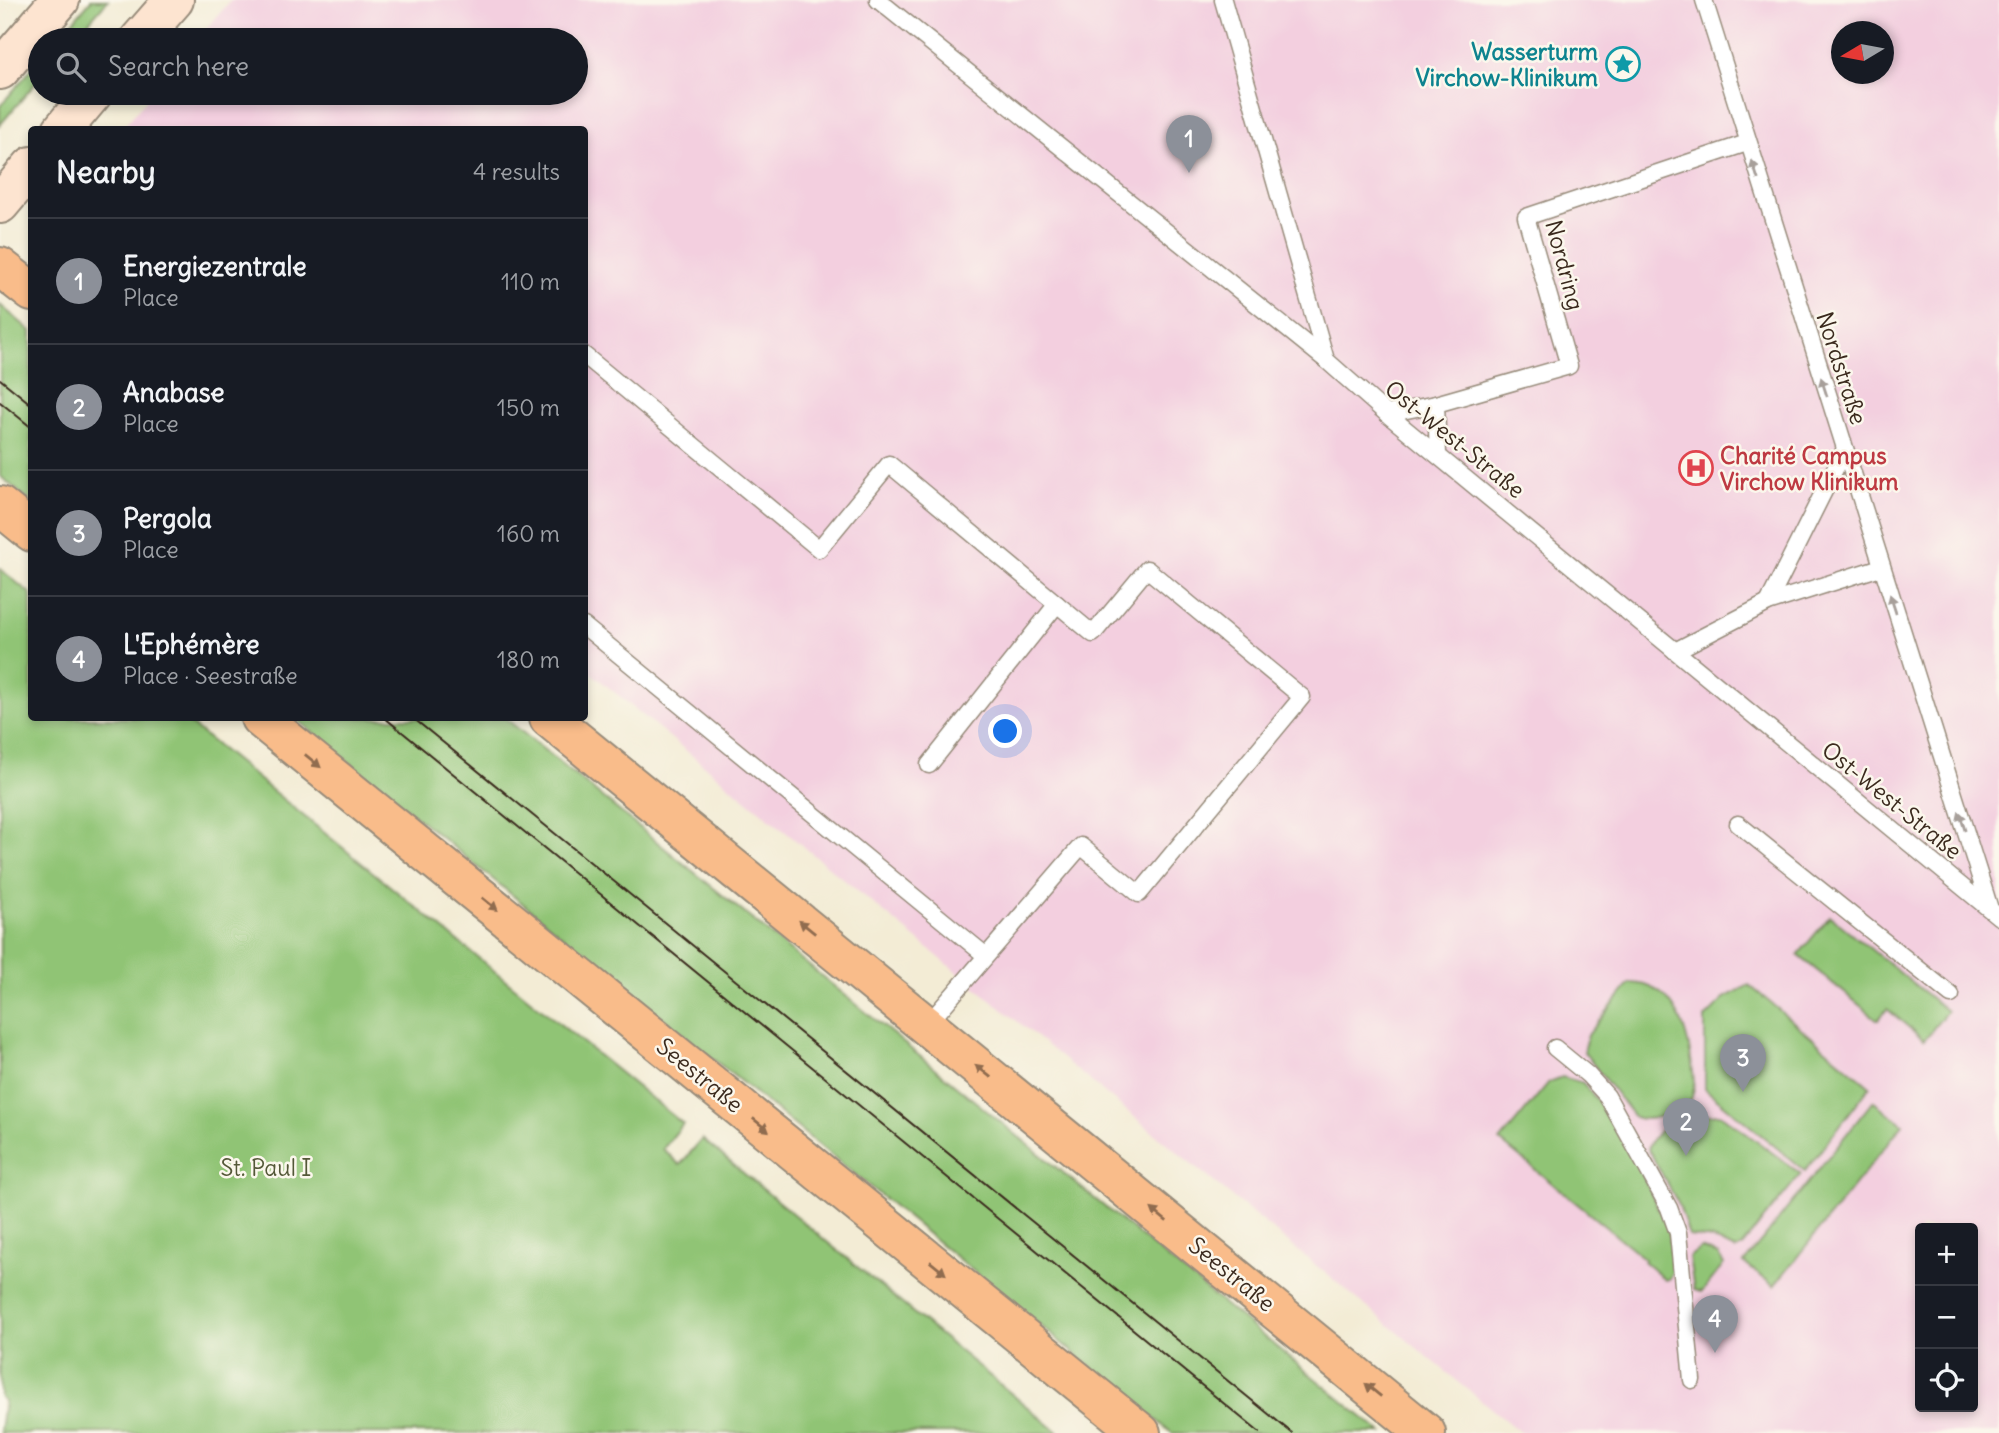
<!DOCTYPE html>
<html lang="en">
<head>
<meta charset="utf-8">
<style>
	body { margin:0; font-family:Delius,sans-serif; background:#242831; color:#f1f3f6 }
	.controls { position:absolute; right:21px; bottom:21px; display:grid; overflow:hidden; border-radius:7px; box-shadow:0 4px 10px #0003 }
	.controls button { width:63px; height:63px; display:grid; place-items:center; padding:0; border:0; border-bottom:2px solid #363941; background:#171b24; color:#f1f3f6; font:35px sans-serif }
	.compass { position:absolute; left:1831px; top:21px; width:63px; height:63px; border-radius:50%; background:#171b24; box-shadow:0 4px 10px #0003; rotate:260deg }
	.you { position:absolute; left:1006px; top:732px; width:24px; height:24px; margin:-18px; border:5px solid #fff; border-radius:50%; background:#1a73e8; box-shadow:0 0 0 10px #1a73e833 }
	.badge { display:grid; place-items:center; width:46px; height:46px; border-radius:50%; background:#8c9099; color:#fff; font-size:23px; font-weight:700 }
	.pin { position:absolute; translate:-50% -58px; filter:drop-shadow(0 2px 4px #0008) }
	.pin::after { content:''; position:absolute; top:37px; width:24px; height:21px; background:inherit; clip-path:polygon(0 0,100% 0,50% 100%) }
	.list { margin:0; padding:0; list-style:none }
	h2 { display:flex; justify-content:space-between; align-items:center; height:91px; margin:0; padding:0 28px; font-size:30px }
	h2 small { font-size:23px; font-weight:400; color:#9ea1a6 }
	.list li { display:grid; grid-template-columns:46px 1fr auto; gap:21px; align-items:center; box-sizing:border-box; height:126px; padding:0 28px; border-top:2px solid #363941 }
	.list b { display:block; font-size:26px; white-space:nowrap }
	.list p { margin:0; font-size:23px; white-space:nowrap; color:#9ea1a6 }
	.list em { font-size:23px; font-style:normal; color:#9ea1a6 }
	.icon { flex:none; width:38px; height:38px; fill:none; stroke:currentColor; stroke-width:2; stroke-linecap:round; stroke-linejoin:round }
	.map { position:relative; flex:none; width:1999px; height:1433px; overflow:hidden }
	.search { position:absolute; background:#171b24; box-shadow:0 4px 10px #0003; left:28px; top:28px; width:560px; height:77px; display:flex; align-items:center; gap:18px; box-sizing:border-box; padding:0 24px; border-radius:38px; color:#9ea1a6; font-size:26px }
	.panel { position:absolute; background:#171b24; box-shadow:0 4px 10px #0003; left:28px; top:126px; width:560px; height:595px; border-radius:7px }
	.map>svg:first-child { display:block }
</style>
</head>
<body>
<div class="map">
<svg width="1999" height="1433" viewBox="0 0 1999 1433">
	<rect width="100%" height="100%" fill="#fbf7ec"/>
	<filter id="ink" filterUnits="userSpaceOnUse"><feTurbulence type="fractalNoise" baseFrequency=".0143" numOctaves="2"/><feDisplacementMap in="SourceGraphic" scale="14" xChannelSelector="R" yChannelSelector="G"/><feConvolveMatrix kernelMatrix="1 2 1 2 8 2 1 2 1" color-interpolation-filters="sRGB"/></filter>
	<filter id="wash" filterUnits="userSpaceOnUse"><feTurbulence type="fractalNoise" baseFrequency=".00686" numOctaves="4" result="noise"/><feDisplacementMap in="SourceGraphic" scale="28" xChannelSelector="R" yChannelSelector="G"/><feGaussianBlur stdDeviation="1.57" result="paint"/><feColorMatrix in="noise" values="0 0 0 0 0 0 0 0 0 0 0 0 0 0 0 0 0 1.4 0 .05"/><feComposite in="paint" operator="in"/></filter>
	<g filter="url(#wash)">
		<rect width="100%" height="100%" fill="#f3ecd5"/>
		<!-- built -->
		<path fill="#f3cfdf" fill-rule="evenodd" d="M231,0H1999V1433H1521L585,668L584,130H121L152,93H576V40H197ZM1842,32H1884V74H1842ZM1920,1228H1973V1407H1920Z"/>
		<!-- green -->
		<g fill="#90c475" stroke="#66774a" stroke-width="2">
			<polygon points="91,0 108,0 73,40 57,40"/>
			<polygon points="40,59 40,78 0,125 0,106"/>
			<polygon points="0,305 31,331 31,502 0,476"/>
			<polygon points="0,569 31,594 32,718 183,718 683,1124 663,1149 680,1165 702,1139 1059,1433 0,1433 4,1401 0,1397"/>
			<polygon points="295,718 505,718 1382,1433 1172,1433"/>
			<polygon points="1830,916 1947,1011 1924,1040 1887,1009 1878,1020 1798,955"/>
			<path d="M1630,983C1671,983 1686,1024 1691,1059C1693,1071 1696,1086 1692,1097C1687,1108 1675,1110 1666,1114C1655,1119 1645,1121 1634,1117L1584,1052L1588,1035Z"/>
			<polygon points="1749,985 1870,1086 1805,1171 1705,1089 1705,1018 1726,997"/>
			<polygon points="1562,1077 1583,1083 1621,1129 1669,1232 1672,1273 1669,1279 1665,1280 1644,1262 1645,1259 1500,1141 1549,1082"/>
			<polygon points="1873,1101 1903,1124 1774,1286 1744,1263"/>
			<path d="M1720,1114L1801,1174L1742,1246L1735,1250L1713,1239L1689,1236L1679,1205L1648,1149C1654,1122 1698,1115 1720,1114Z"/>
			<polygon points="1701,1248 1718,1255 1724,1264 1702,1292 1694,1290 1689,1257"/>
		</g>
	</g>
	<g filter="url(#ink)">
		<g fill="none" stroke-linecap="round" stroke-linejoin="round">
			<!-- service casing -->
			<g stroke="#978b7a" stroke-width="19">
				<g id="service">
					<polyline points="878,0 1326,360 1387,414 1999,917"/>
					<polyline points="1223,0 1326,360"/>
					<polyline points="1704,0 1990,909"/>
					<polyline points="156,21 177,40"/>
					<polyline points="584,355 819,549 889,464 1093,634 1147,569 1302,697 1139,894 1081,846 927,1025"/>
					<polyline points="1387,414 1436,404"/>
					<polyline points="1438,454 1436,404 1569,366 1526,217 1747,143"/>
					<polyline points="1768,603 1844,451"/>
					<polyline points="584,626 985,955"/>
					<polyline points="1675,651 1768,603 1881,567"/>
					<polyline points="929,765 1057,604"/>
					<polyline points="1738,824 1951,995"/>
					<polyline points="1555,1048 1588,1075 1607,1096 1669,1208 1678,1233 1692,1380"/>
				</g>
			</g>
			<!-- secondary casing -->
			<g stroke="#978b7a" stroke-width="42">
				<g id="secondary">
					<polyline points="139,40 174,0"/>
					<polyline points="0,70 60,0"/>
					<polyline points="62,130 93,93"/>
					<polyline points="0,204 32,166"/>
				</g>
			</g>
			<!-- primary casing -->
			<g stroke="#978b7a" stroke-width="42">
				<g id="primary">
					<polyline points="0,267 32,292"/>
					<polyline points="0,506 32,532"/>
					<polyline points="260,718 1141,1433"/>
					<polyline points="549,718 1426,1433"/>
				</g>
			</g>
			<!-- service -->
			<use href="#service" stroke="#fff" stroke-width="16"/>
			<!-- secondary -->
			<use href="#secondary" stroke="#fde4d0" stroke-width="38"/>
			<!-- primary -->
			<use href="#primary" stroke="#f9bc8a" stroke-width="38"/>
			<!-- tram -->
			<g stroke="#3b2a1e" stroke-width="2">
				<polyline points="0,379 32,405"/>
				<polyline points="0,402 32,428"/>
				<polyline points="385,718 1260,1433"/>
				<polyline points="413,718 1292,1433"/>
			</g>
		</g>
		<!-- one-way arrows -->
		<defs><path id="oneway-solid" d="M-6-.8H1V-3.2L6.5 0L1 3.2V.8H-6Z" transform="scale(1.75)"/></defs>
		<g fill="#a79f9a">
			<use href="#oneway-solid" transform="translate(1755 170) rotate(-108)"/>
			<use href="#oneway-solid" transform="translate(1824 387) rotate(-108)"/>
			<use href="#oneway-solid" transform="translate(1893 604) rotate(-108)"/>
			<use href="#oneway-solid" transform="translate(1962 821) rotate(-108)"/>
		</g>
		<g fill="#906c4f">
			<use href="#oneway-solid" transform="translate(313 761) rotate(39)"/>
			<use href="#oneway-solid" transform="translate(490 904) rotate(39)"/>
			<use href="#oneway-solid" transform="translate(807 927) rotate(-141)"/>
			<use href="#oneway-solid" transform="translate(983 1071) rotate(-141)"/>
			<use href="#oneway-solid" transform="translate(761 1125) rotate(39)"/>
			<use href="#oneway-solid" transform="translate(1159 1215) rotate(-141)"/>
			<use href="#oneway-solid" transform="translate(938 1268) rotate(39)"/>
			<use href="#oneway-solid" transform="translate(1373 1390) rotate(-141)"/>
		</g>
	</g>
	<!-- icons -->
	<defs>
		<g id="sight-ring" transform="scale(1.75)"><circle r="9.5" fill="#fbf7ec" stroke="#0f9aa8" stroke-width="1.5"/><path d="M0-6L1.8-2.2L6-1.7L2.9 1.2L3.7 5.4L0 3.3L-3.7 5.4L-2.9 1.2L-6-1.7L-1.8-2.2Z" fill="#0f9aa8"/></g>
		<g id="hospital-ring" transform="scale(1.75)"><circle r="9.5" fill="#fbf7ec" stroke="#e0444e" stroke-width="1.5"/><path d="M-5-5h3v3.5h4V-5h3V5h-3V1.5h-4V5h-3Z" fill="#e0444e"/></g>
	</defs>
	<g fill-rule="evenodd">
		<use href="#sight-ring" x="1623" y="64"/>
		<use href="#hospital-ring" x="1696" y="468"/>
	</g>
	<g text-anchor="middle" dominant-baseline="central" stroke-width="5" stroke-linejoin="round" paint-order="stroke">
		<!-- culture labels -->
		<g font-size="23" font-weight="bold" fill="#0d838f" stroke="#fbf7ec" text-anchor="end">
			<text x="1598" y="51">Wasserturm<tspan x="1598" dy="26">Virchow-Klinikum</tspan></text>
		</g>
		<!-- street labels -->
		<g font-size="23" fill="#3b2a1e" stroke="#fbf7ec">
			<text transform="translate(1565 265) rotate(75)">Nordring</text>
			<text transform="translate(1842 368) rotate(72)">Nordstraße</text>
			<text transform="translate(1455 439) rotate(39)">Ost-West-Straße</text>
			<text transform="translate(1892 800) rotate(39)">Ost-West-Straße</text>
			<text transform="translate(700 1075) rotate(39)">Seestraße</text>
			<text transform="translate(1232 1274) rotate(39)">Seestraße</text>
		</g>
		<!-- health labels -->
		<g font-size="23" font-weight="bold" fill="#be3a42" stroke="#fbf7ec" text-anchor="start">
			<text x="1720" y="455">Charité Campus<tspan x="1720" dy="26">Virchow Klinikum</tspan></text>
		</g>
		<!-- park labels -->
		<g font-size="23" fill="#545838" stroke="#fbf7ec">
			<text x="266" y="1167">St. Paul I</text>
		</g>
	</g>
</svg>
<div class="controls">
<button>+</button>
<button>−</button>
<button><svg class="icon" aria-label="locate" viewBox="0 0 24 24"><circle cx="12" cy="12" r="6"/><path d="M12 2v4M12 18v4M2 12h4M18 12h4"/></svg></button>
</div>
<svg class="compass" viewBox="-18 -18 36 36"><path d="M0-13l5 13h-10z" fill="#e53935"/><path d="M0 13l5-13h-10z" fill="#9ea1a6"/></svg>
<div class="you"></div>
<div class="pin badge" style="left:1189px;top:173px">1</div>
<div class="pin badge" style="left:1686px;top:1156px">2</div>
<div class="pin badge" style="left:1743px;top:1092px">3</div>
<div class="pin badge" style="left:1715px;top:1353px">4</div>
<div class="search"><svg class="icon" aria-label="search" viewBox="0 0 24 24"><circle cx="10" cy="10" r="6"/><path d="M15 15l6 6"/></svg>Search here</div>
<section class="panel">
<h2>Nearby<small>4 results</small></h2>
<ul class="list">
<li><span class="badge">1</span><div><b>Energiezentrale</b><p>Place</p></div><em>110 m</em></li>
<li><span class="badge">2</span><div><b>Anabase</b><p>Place</p></div><em>150 m</em></li>
<li><span class="badge">3</span><div><b>Pergola</b><p>Place</p></div><em>160 m</em></li>
<li><span class="badge">4</span><div><b>L'Ephémère</b><p>Place · Seestraße</p></div><em>180 m</em></li>
</ul>
</section>
</div>
</body>
</html>
